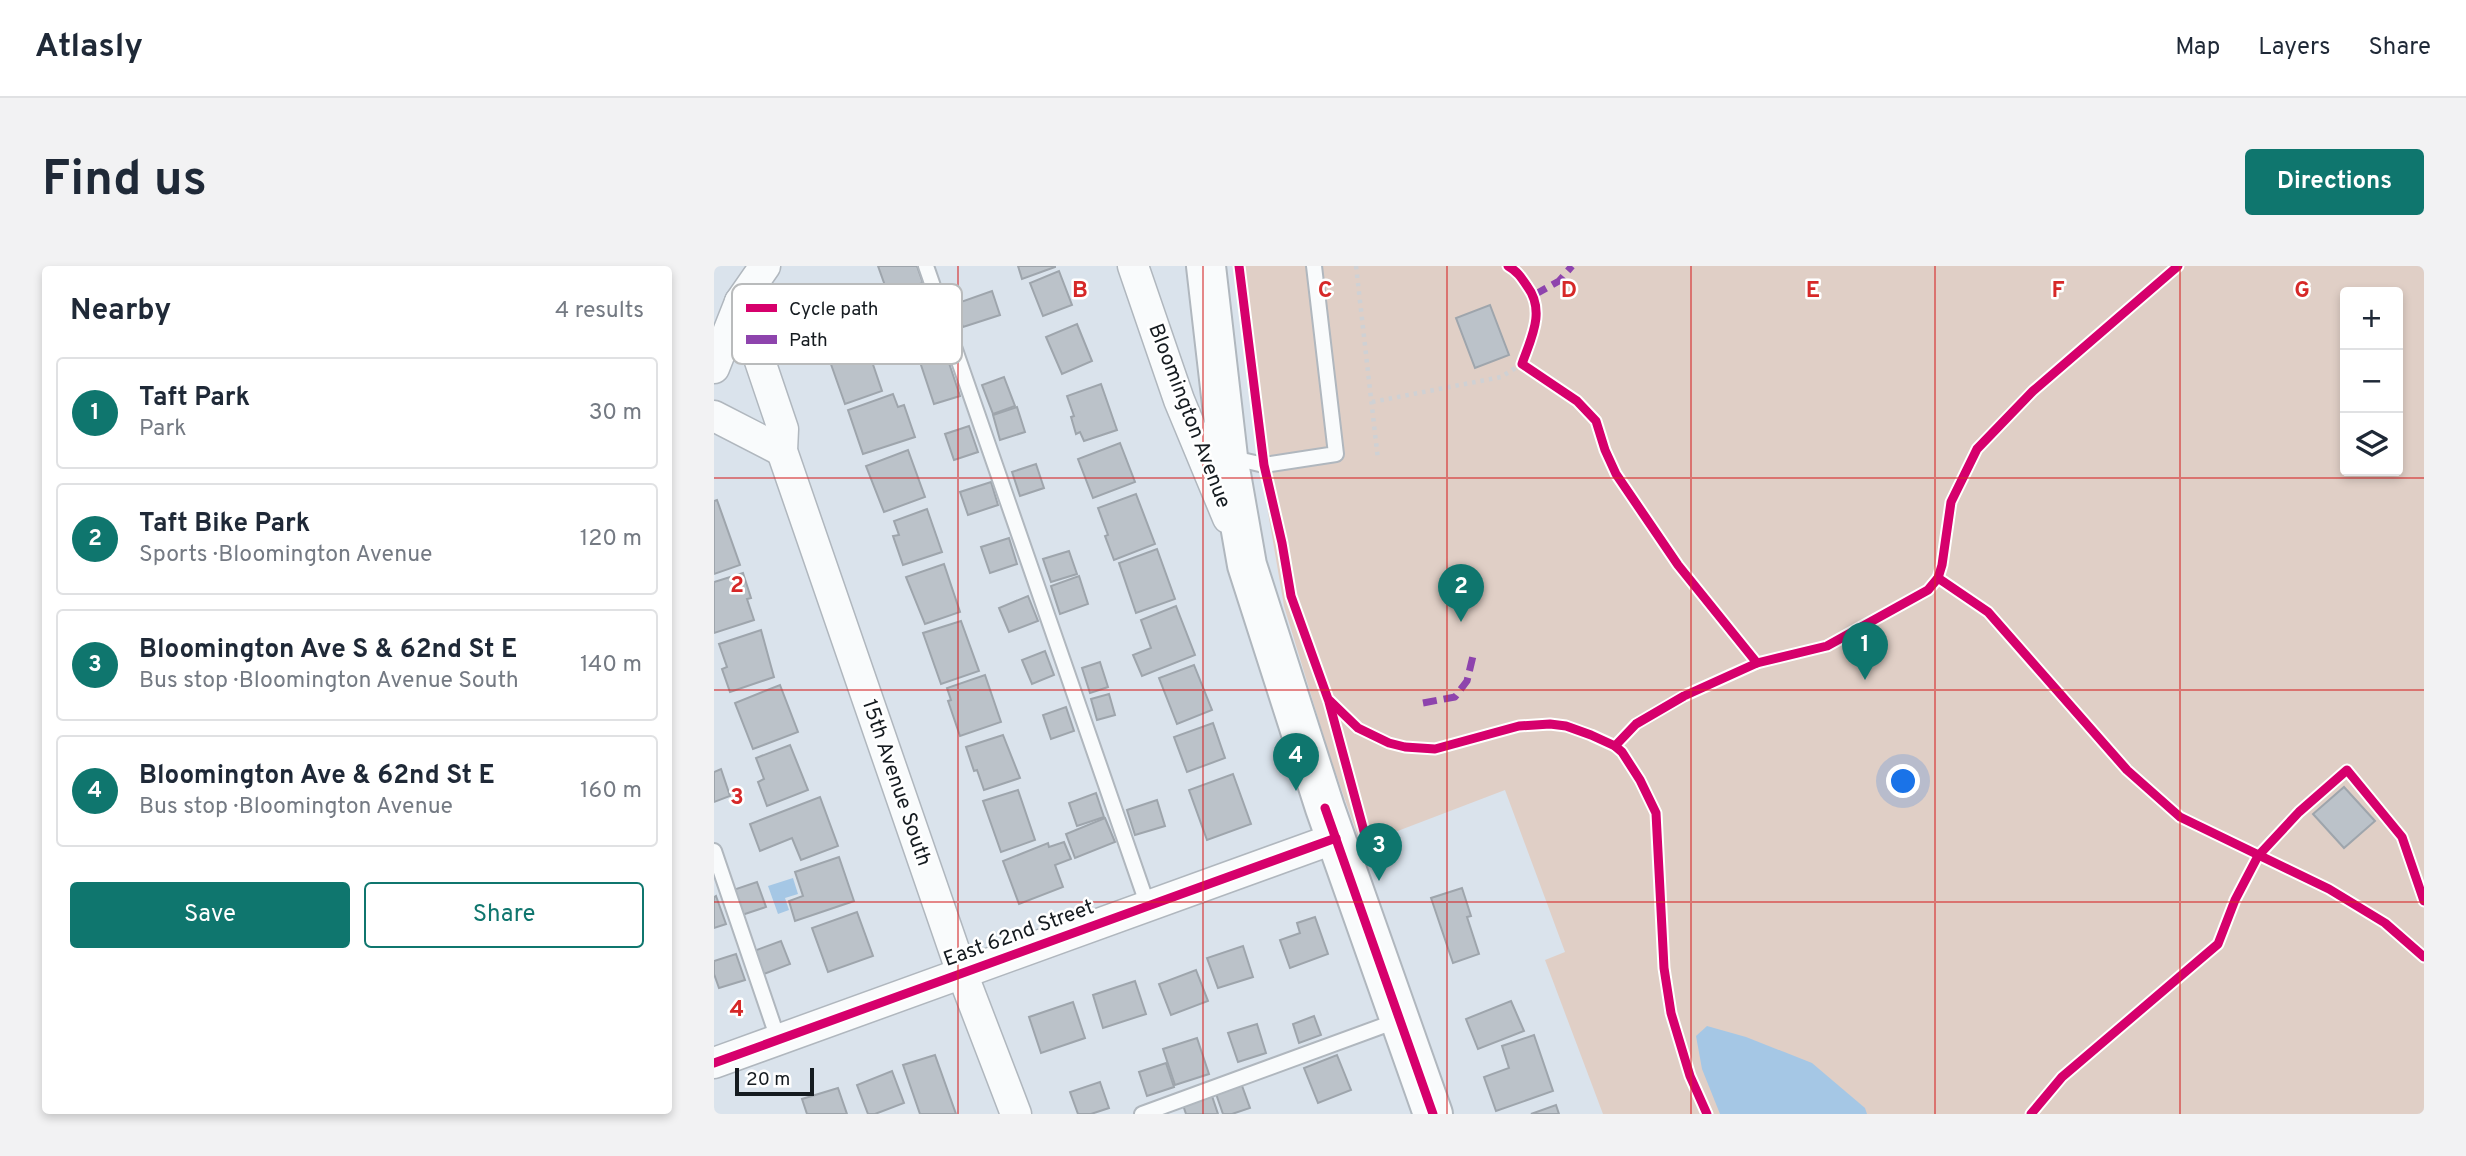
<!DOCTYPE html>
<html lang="en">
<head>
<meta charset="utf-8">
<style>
	body { margin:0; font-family:Overpass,sans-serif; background:#f2f2f3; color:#1f2937 }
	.controls { position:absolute; right:21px; top:21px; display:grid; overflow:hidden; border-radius:7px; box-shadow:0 4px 10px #0003 }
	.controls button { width:63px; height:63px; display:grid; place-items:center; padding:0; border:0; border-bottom:2px solid #e0e1e3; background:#fff; color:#1f2937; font:35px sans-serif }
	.scale { position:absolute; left:21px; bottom:18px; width:79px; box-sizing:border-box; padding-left:7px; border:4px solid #151b20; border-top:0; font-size:19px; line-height:24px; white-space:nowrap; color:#151b20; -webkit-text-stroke:5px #fff; paint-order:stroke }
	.you { position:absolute; left:1190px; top:516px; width:24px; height:24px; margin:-18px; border:5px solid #fff; border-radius:50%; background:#1a73e8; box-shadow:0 0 0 10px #1a73e833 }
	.badge { display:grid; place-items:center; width:46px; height:46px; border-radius:50%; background:#0f766e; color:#fff; font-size:23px; font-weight:700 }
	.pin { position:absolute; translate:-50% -58px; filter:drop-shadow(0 2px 4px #0008) }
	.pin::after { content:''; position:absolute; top:37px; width:24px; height:21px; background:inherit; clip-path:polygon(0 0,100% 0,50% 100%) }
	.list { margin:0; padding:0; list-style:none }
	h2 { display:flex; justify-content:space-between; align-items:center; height:91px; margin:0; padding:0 28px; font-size:30px }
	h2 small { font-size:23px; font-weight:400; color:#747a83 }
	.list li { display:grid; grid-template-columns:46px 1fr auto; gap:21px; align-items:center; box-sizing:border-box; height:112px; margin:0 14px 14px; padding:0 14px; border:2px solid #e0e1e3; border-radius:7px }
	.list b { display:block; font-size:26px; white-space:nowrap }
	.list p { margin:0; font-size:23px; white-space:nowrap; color:#747a83 }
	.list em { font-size:23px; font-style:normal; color:#747a83 }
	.actions { display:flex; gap:14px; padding:21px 28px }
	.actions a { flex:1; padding:16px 0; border:2px solid #0f766e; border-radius:7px; text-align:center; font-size:24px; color:#0f766e }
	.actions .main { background:#0f766e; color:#fff }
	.icon { flex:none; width:38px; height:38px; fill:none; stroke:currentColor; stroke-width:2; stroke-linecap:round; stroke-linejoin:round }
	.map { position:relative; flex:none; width:1710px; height:848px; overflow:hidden; border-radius:7px }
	header { display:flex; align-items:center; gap:42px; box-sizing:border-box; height:98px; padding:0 35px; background:#fff; border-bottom:2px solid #e0e1e3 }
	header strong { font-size:33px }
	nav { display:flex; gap:38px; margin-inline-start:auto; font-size:24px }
	.intro { display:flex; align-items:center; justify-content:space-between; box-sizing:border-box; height:168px; padding:0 42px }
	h1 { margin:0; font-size:49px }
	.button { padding:18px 32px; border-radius:7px; background:#0f766e; color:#fff; font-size:24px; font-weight:700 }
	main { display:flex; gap:42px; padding:0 42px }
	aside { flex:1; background:#fff; border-radius:7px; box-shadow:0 4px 10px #0003 }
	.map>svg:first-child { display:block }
</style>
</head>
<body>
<header>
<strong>Atlasly</strong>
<nav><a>Map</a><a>Layers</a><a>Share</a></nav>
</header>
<div class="intro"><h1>Find us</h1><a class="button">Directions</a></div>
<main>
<aside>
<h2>Nearby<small>4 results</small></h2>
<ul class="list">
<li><span class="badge">1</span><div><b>Taft Park</b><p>Park</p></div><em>30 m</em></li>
<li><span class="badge">2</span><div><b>Taft Bike Park</b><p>Sports · Bloomington Avenue</p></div><em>120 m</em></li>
<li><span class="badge">3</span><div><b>Bloomington Ave S &amp; 62nd St E</b><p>Bus stop · Bloomington Avenue South</p></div><em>140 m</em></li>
<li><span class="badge">4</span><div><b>Bloomington Ave &amp; 62nd St E</b><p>Bus stop · Bloomington Avenue</p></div><em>160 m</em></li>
</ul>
<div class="actions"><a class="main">Save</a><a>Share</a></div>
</aside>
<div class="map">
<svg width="1710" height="848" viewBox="0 0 1710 848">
	<rect width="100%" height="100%" fill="#dae3ec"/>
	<!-- green -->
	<path fill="#e0cfc6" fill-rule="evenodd" d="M529,0H1710V848H889L831,694L851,686L791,524L647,579L615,488L570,340L549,217L546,162ZM1631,26H1684V205H1631Z"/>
	<!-- water -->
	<g fill="#a5c7e5">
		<polygon points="79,612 84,628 71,632 75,644 64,648 54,620"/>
		<polygon points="993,760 1032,771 1098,797 1151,842 1153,848 1006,848 988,803 982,770"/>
	</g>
	<!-- building -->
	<g fill="#bbc2c9" stroke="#9ea5ac" stroke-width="2">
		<polygon points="164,0 203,0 209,17 174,28"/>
		<polygon points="304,0 341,0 341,1 308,13"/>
		<polygon points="345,5 358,39 329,50 316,17"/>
		<polygon points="278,25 286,49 249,61 241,38"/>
		<polygon points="776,39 795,89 761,102 742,52"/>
		<polygon points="363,58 378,95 348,108 332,71"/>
		<polygon points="151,75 168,125 131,138 113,87"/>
		<polygon points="228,76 246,130 220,138 202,84"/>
		<polygon points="290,111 301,140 279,148 268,119"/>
		<polygon points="387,118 403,164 370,175 366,166 362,168 357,151 360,150 353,130"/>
		<polygon points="179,128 184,141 190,139 201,171 149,188 134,144"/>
		<polygon points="303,141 311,166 286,174 279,149"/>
		<polygon points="255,160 264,186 240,194 231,168"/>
		<polygon points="406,177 421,216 379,232 364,193"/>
		<polygon points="194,184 211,231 170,246 152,200"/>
		<polygon points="322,198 330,222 306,230 298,206"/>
		<polygon points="277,216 284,239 254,249 246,226"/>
		<polygon points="422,228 441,278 400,294 391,270 394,269 384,242"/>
		<polygon points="3,234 26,299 0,308 0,235"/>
		<polygon points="213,243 228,286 189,299 179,270 185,269 180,255"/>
		<polygon points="295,272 303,298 276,307 267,281"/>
		<polygon points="443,283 461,333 422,347 405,297"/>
		<polygon points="355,285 363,308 337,316 329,293"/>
		<polygon points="230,298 246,346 211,358 192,311"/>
		<polygon points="29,307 37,332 33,333 40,354 0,367 0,316"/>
		<polygon points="365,310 374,338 346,348 337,320"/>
		<polygon points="314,330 324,355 295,366 285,342"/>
		<polygon points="462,340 481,389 428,410 419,389 437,382 427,354"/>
		<polygon points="247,355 265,405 227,418 209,367"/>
		<polygon points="47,364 60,411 16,426 8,403 13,401 5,378"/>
		<polygon points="331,385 340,409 318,418 308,394"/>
		<polygon points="386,396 394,421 376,427 368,402"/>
		<polygon points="480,399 498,444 463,458 445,412"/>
		<polygon points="271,409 287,456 246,470 234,435 237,434 233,422"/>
		<polygon points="66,419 84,466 39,483 21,437"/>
		<polygon points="395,428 401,449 383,454 377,433"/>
		<polygon points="352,441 360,465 337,473 329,449"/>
		<polygon points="499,457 511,492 473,506 460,471"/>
		<polygon points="289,469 306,512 270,524 263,504 260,505 252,481"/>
		<polygon points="76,479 94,524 53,540 44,516 50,513 42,492"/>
		<polygon points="7,503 16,530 0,536 0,506"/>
		<polygon points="519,508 537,558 493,574 475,524"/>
		<polygon points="1630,521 1661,555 1630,582 1599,548"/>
		<polygon points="304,524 321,574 287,586 269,535"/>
		<polygon points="382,527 390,551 363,560 355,537"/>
		<polygon points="106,531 124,580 87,594 78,572 46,585 36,558"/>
		<polygon points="443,534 451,560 421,569 413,544"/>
		<polygon points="391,552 401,576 361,592 352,568"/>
		<polygon points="350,576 357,593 341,599 349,621 305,638 289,595 334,577 335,581"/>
		<polygon points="125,591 140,635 81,655 75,635 89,630 81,606"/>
		<polygon points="43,616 52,641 28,649 19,624"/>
		<polygon points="748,622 757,650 753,651 765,688 739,697 717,632"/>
		<polygon points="2,630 12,658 0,662 0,631"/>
		<polygon points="143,646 159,690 114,706 98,662"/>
		<polygon points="601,651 614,688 576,702 566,674 586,667 583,657"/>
		<polygon points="67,675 76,698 50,708 40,685"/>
		<polygon points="529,680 539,711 504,722 493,692"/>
		<polygon points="22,688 31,714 5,722 0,708 0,695"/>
		<polygon points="482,704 494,735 457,749 445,718"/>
		<polygon points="421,715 432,748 389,762 379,729"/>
		<polygon points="797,735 810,765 764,783 752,753"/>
		<polygon points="359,736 371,772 327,787 315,751"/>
		<polygon points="600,750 607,769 585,777 579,758"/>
		<polygon points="543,758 552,787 524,796 514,767"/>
		<polygon points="820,769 839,825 782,845 770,811 795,802 788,780"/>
		<polygon points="483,772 495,808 461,819 449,783"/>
		<polygon points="221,789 242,848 206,848 189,799"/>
		<polygon points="623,789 637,824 604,837 590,802"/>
		<polygon points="452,797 460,821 433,830 425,806"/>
		<polygon points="178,805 190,837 161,848 154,848 143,819"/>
		<polygon points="386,816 395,842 377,848 364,848 356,826"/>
		<polygon points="527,817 536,842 518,848 509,848 501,825"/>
		<polygon points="124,822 133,848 93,848 88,833"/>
		<polygon points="497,827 504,848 472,848 468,836"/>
		<polygon points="842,839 845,848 817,848"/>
	</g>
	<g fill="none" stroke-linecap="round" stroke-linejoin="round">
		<!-- lane casing -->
		<g stroke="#b0b7be" stroke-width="18">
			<g id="lane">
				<polyline points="212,0 434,640"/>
				<polyline points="519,192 550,199 622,188 600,0"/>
				<polyline points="0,585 64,773"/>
				<polyline points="428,848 685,754"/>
			</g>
		</g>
		<!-- street casing -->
		<g stroke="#b0b7be" stroke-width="33">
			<g id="street">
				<polyline points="419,0 465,134 514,252"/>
				<polyline points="26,36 69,163 68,185 248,707 302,848"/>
				<polyline points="0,102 26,36 51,0"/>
				<polyline points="0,150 68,185"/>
				<polyline points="0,797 622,572"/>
			</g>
		</g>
		<!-- secondary casing -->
		<g stroke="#b0b7be" stroke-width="42">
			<polyline id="secondary" points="492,0 514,191 533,299 611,542 719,848"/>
		</g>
		<!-- path -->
		<g stroke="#cfd1d4" stroke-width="4.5" stroke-dasharray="3.5 5" stroke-linecap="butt">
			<polyline points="642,0 664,194"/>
			<polyline points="658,136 787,111 808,98"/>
		</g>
		<!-- lane -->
		<use href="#lane" stroke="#f9fbfc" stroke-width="14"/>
		<!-- street -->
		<use href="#street" stroke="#f9fbfc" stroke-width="30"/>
		<!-- secondary -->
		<use href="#secondary" stroke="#f9fbfc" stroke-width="38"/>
		<!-- quiet -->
		<g stroke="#8e44ad" stroke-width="7" stroke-dasharray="14 7" stroke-linecap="butt">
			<polyline points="820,29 845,15 858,0"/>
			<polyline points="709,437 741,431 753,415 759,390"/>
		</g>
		<!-- cycleway casing -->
		<g stroke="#fff" stroke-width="13">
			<g id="cycleway">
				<polyline points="525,0 550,199 568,277 577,330 614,433 644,462 675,477 691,481 721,483 805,460 836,458 852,460 877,469 901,480 908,486 926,514 942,547 950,702 957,747 976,810 993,848"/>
				<path d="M794,0C803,5 807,11 813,20C832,45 817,72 808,98L863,135L882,155L891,184L902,208L964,299L1043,397"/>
				<polyline points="1224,312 1228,299 1237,236 1263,183 1319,125 1464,0"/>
				<polyline points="615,436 654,580"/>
				<polyline points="901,480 922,458 970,430 1043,397 1113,380 1214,324 1224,312 1274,346 1413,504 1466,551 1615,623 1671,657 1710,691"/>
				<polyline points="611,542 719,848"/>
				<polyline points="0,797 622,572"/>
				<polyline points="1317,848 1348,811 1504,678 1521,634 1544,590 1585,546 1633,504 1688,571 1710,635"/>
			</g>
		</g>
		<!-- cycleway -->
		<use href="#cycleway" stroke="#d6006c" stroke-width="9"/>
	</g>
	<!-- grid -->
	<path fill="none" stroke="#d62828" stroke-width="2" stroke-opacity="0.55" d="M244,0V848M489,0V848M733,0V848M977,0V848M1221,0V848M1466,0V848M0,212H1710M0,424H1710M0,636H1710"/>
	<g text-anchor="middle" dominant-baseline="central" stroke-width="5" stroke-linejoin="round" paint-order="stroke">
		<!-- street labels -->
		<g font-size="21" fill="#151b20" stroke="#fff">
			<text transform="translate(475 150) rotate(69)">Bloomington Avenue</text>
			<text transform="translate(182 517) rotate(71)">15th Avenue South</text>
			<text transform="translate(305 668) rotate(-20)">East 62nd Street</text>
		</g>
	</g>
	<!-- legend -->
	<rect x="18" y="18" width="230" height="80" rx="10" fill="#fff" stroke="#b9bbbc" stroke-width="2"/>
	<rect x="32" y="38" width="31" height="8" fill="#d6006c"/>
	<rect x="32" y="69" width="31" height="9" fill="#8e44ad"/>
	<g font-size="19" fill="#151b20">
		<text x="75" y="49">Cycle path</text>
		<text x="75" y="80">Path</text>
	</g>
	<g font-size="23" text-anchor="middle" font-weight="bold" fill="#d62828" stroke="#fff" stroke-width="5" stroke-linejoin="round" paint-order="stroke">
		<text x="366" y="31">B</text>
		<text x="611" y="31">C</text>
		<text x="855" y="31">D</text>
		<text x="1099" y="31">E</text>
		<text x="1344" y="31">F</text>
		<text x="1588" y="31">G</text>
		<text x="23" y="326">2</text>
		<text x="23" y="538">3</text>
		<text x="23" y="750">4</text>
	</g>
</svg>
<div class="controls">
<button>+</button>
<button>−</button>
<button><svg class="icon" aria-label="layers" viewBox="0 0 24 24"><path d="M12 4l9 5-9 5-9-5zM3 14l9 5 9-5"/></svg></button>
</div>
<div class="scale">20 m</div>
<div class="you"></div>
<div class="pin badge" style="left:1151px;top:414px">1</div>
<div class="pin badge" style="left:747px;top:356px">2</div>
<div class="pin badge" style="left:665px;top:615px">3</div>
<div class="pin badge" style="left:582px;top:525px">4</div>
</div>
</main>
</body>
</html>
